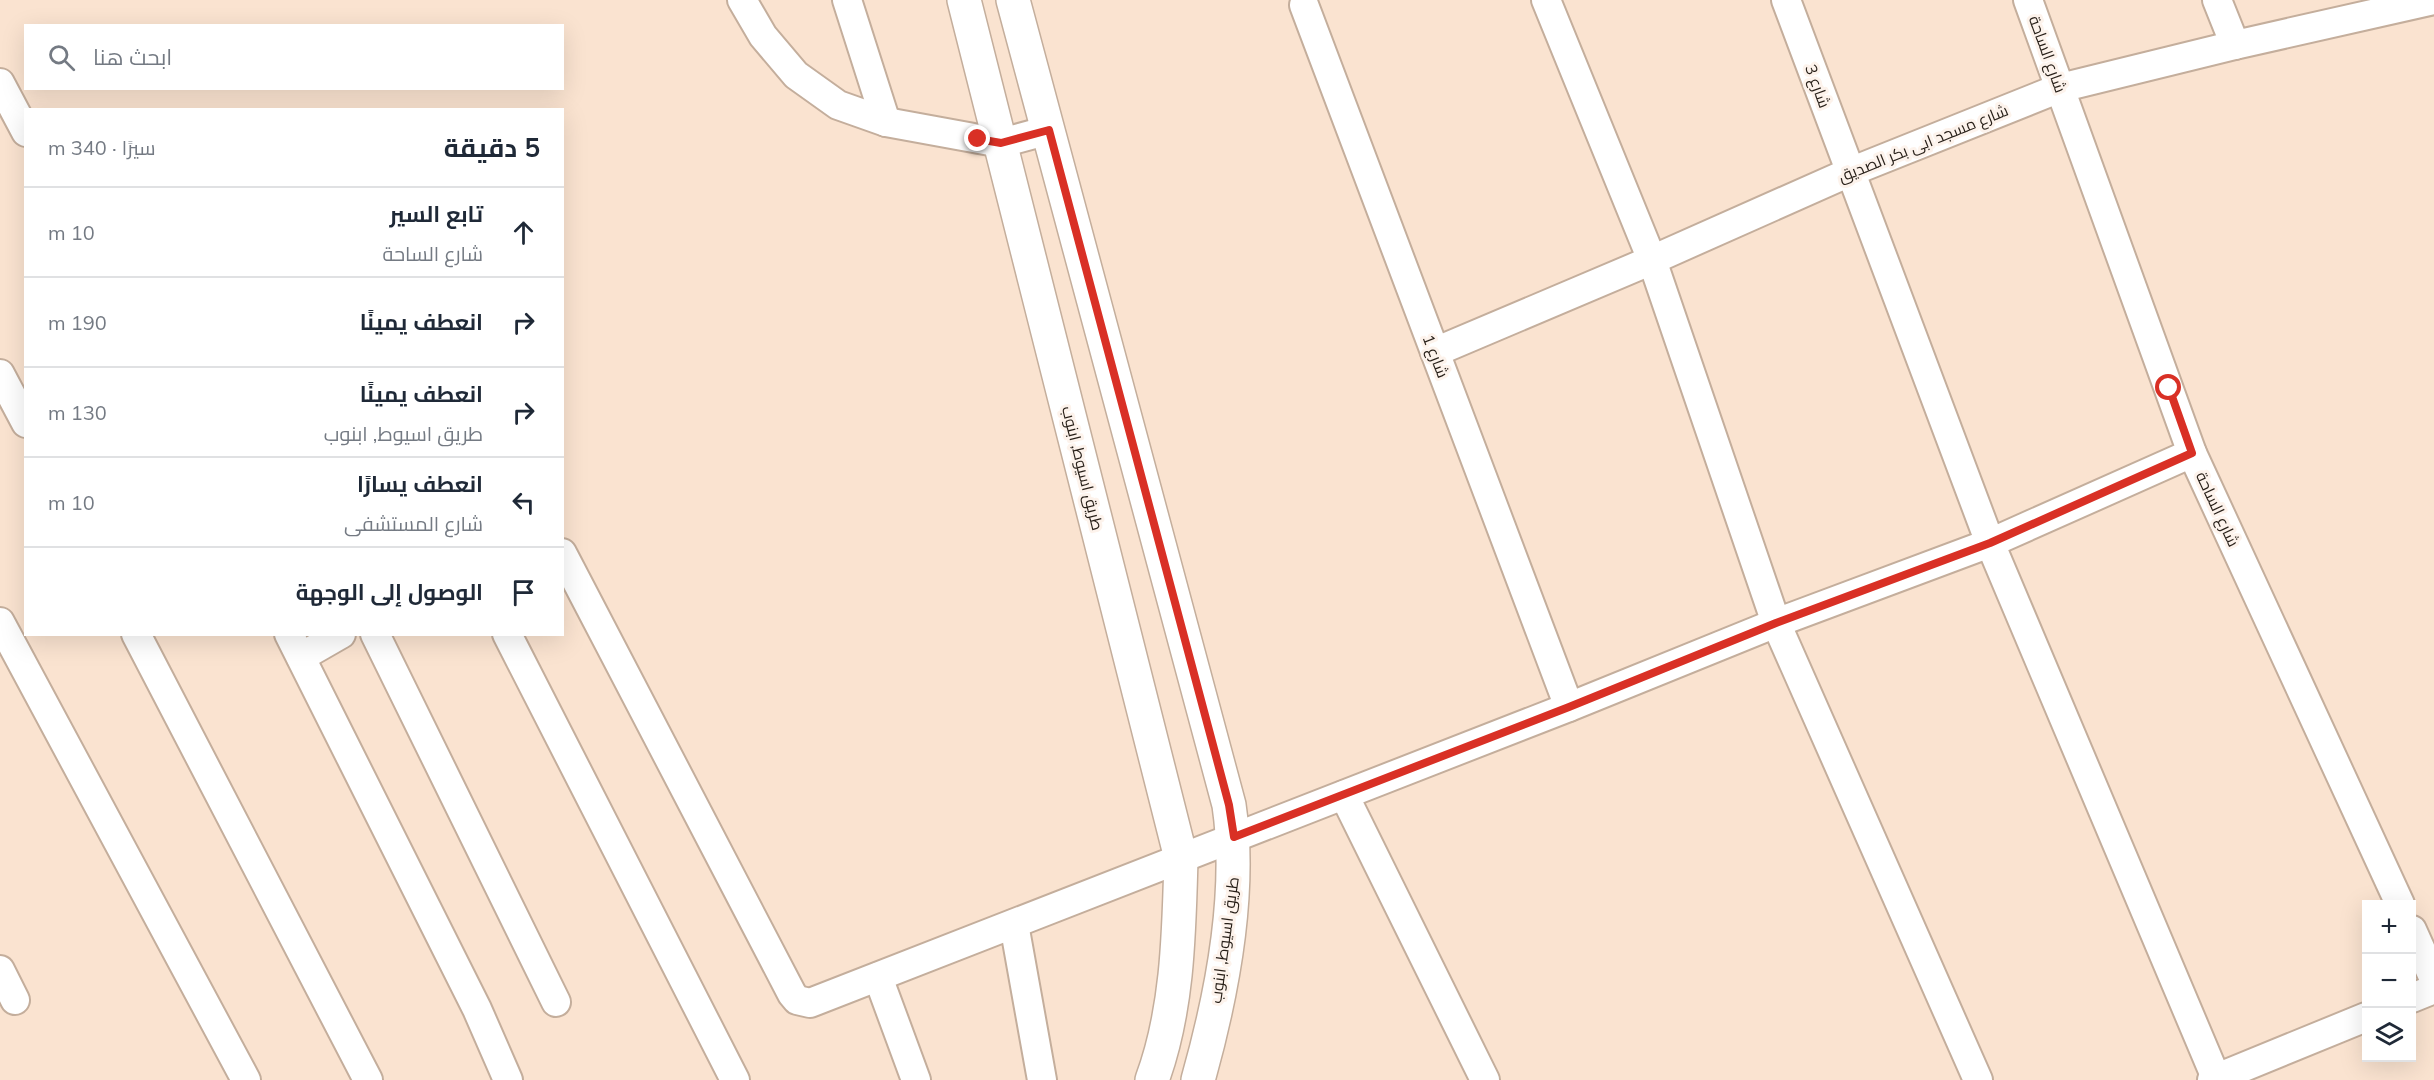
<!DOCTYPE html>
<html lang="ar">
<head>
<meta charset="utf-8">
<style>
	body { margin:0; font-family:Mulish,Cairo,sans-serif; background:#f2f2f3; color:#1f2937; direction:rtl }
	.controls { position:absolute; right:18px; bottom:18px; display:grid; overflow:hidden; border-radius:0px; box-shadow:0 6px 24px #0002 }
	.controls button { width:54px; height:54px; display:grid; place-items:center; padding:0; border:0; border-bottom:2px solid #e0e1e3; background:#fff; color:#1f2937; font:30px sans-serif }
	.stop { position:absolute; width:18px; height:18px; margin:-14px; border:4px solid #d93025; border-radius:50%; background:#fff }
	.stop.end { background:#d93025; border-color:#fff; box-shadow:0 2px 6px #0008 }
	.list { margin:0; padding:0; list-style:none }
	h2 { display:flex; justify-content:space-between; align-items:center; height:78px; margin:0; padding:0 24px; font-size:26px }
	h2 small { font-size:20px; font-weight:400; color:#747a83 }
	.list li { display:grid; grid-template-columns:39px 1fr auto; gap:18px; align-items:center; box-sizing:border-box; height:90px; padding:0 24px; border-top:2px solid #e0e1e3 }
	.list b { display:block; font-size:22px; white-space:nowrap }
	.list p { margin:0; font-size:20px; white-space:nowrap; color:#747a83 }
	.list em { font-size:20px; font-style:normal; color:#747a83 }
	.icon { flex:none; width:33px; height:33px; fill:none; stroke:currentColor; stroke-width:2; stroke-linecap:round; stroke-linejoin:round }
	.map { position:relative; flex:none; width:2434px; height:1080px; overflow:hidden; direction:ltr }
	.search { position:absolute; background:#fff; box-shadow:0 6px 24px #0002; left:24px; top:24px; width:540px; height:66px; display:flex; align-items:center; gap:15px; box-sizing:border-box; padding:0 21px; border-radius:0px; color:#747a83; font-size:22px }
	.panel { position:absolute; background:#fff; box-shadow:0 6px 24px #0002; left:24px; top:108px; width:540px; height:528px; border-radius:0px; direction:rtl }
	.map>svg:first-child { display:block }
</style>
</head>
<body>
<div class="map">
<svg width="2434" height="1080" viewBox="0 0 2434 1080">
	<rect width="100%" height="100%" fill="#fae3d0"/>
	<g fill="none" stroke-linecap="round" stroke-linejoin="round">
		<!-- street casing -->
		<g stroke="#c4ae9c" stroke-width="32">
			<g id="street">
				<polyline points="742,0 763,36 796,75 838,105 886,122 1001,143 1049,130"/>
				<polyline points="847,0 886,122"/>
				<polyline points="1546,0 1652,260 1776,623 1978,1080"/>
				<polyline points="1786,0 1990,543 2216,1078"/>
				<polyline points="2028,0 2192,453 2400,904"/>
				<polyline points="2217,0 2235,45"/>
				<polyline points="1304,5 1569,707"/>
				<polyline points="0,83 26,132"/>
				<polyline points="1435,352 1652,260 1850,172 2060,88 2235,45 2434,0"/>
				<polyline points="0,374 26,423"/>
				<polyline points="562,553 792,994 797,1000 810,1003 1569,707 1776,623 1990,543 2192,453"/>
				<polyline points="0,622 246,1080"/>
				<polyline points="136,634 368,1080"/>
				<polyline points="289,634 477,1009 508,1080"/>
				<polyline points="375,634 556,1002"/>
				<polyline points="507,634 735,1080"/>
				<polyline points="301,657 341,634"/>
				<polyline points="1344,795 1485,1080"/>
				<polyline points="1014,924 1042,1080"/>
				<polyline points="2412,930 2434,979"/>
				<polyline points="0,970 15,1000"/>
				<polyline points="878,977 916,1080"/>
				<polyline points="2412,998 2434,989"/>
				<polyline points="2212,1080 2366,1017"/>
			</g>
		</g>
		<!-- secondary casing -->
		<g stroke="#c4ae9c" stroke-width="36">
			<g id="secondary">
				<path d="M964,0L1181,858C1179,932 1178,1010 1152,1080"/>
				<path d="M1013,0L1229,805C1242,893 1222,995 1198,1080"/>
			</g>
		</g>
		<!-- street -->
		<use href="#street" stroke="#fff" stroke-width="28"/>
		<!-- secondary -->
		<use href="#secondary" stroke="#fff" stroke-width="33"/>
	</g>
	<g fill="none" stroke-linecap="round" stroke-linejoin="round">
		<!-- route -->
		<polyline stroke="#d93025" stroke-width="8" points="978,139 1001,143 1049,130 1229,805 1234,837 1569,707 1776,623 1990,543 2192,453 2169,388"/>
	</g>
	<g text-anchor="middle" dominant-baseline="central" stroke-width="6" stroke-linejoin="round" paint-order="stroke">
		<!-- street labels -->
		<g font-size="16" fill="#261e17" stroke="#fdf3ec">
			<text transform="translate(2048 54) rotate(70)">شارع الساحة</text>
			<text transform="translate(1818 86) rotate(70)">شارع 3</text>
			<text transform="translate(1923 143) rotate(-22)">شارع مسجد ابى بكر الصديق</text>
			<text transform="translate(1436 356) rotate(69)">شارع 1</text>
			<text transform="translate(1083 468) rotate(76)">طريق اسيوط, ابنوب</text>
			<text transform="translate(2218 509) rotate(65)">شارع الساحة</text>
			<text transform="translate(1224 940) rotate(-82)">طريق اسيوط, ابنوب</text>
		</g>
	</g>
</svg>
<div class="controls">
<button>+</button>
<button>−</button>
<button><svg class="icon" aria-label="layers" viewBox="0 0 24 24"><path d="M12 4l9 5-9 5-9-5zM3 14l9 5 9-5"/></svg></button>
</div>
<div class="stop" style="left:2169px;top:388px"></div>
<div class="stop end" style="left:978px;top:139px"></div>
<div class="search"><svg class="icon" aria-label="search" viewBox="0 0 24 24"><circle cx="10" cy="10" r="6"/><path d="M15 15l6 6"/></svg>ابحث هنا</div>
<section class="panel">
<h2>5 دقيقة<small>سيرًا · 340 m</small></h2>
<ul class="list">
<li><svg class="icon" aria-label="ahead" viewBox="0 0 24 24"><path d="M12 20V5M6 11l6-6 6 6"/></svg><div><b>تابع السير</b><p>شارع الساحة</p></div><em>10 m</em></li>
<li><svg class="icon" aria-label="right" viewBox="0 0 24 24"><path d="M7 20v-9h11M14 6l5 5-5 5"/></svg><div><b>انعطف يمينًا</b></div><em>190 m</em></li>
<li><svg class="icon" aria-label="right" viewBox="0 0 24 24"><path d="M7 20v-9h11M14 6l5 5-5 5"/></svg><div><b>انعطف يمينًا</b><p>طريق اسيوط, ابنوب</p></div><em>130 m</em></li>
<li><svg class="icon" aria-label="left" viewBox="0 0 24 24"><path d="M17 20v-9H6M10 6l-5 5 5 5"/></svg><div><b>انعطف يسارًا</b><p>شارع المستشفى</p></div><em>10 m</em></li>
<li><svg class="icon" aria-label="arrive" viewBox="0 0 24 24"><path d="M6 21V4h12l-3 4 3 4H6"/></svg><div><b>الوصول إلى الوجهة</b></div></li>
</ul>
</section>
</div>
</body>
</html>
